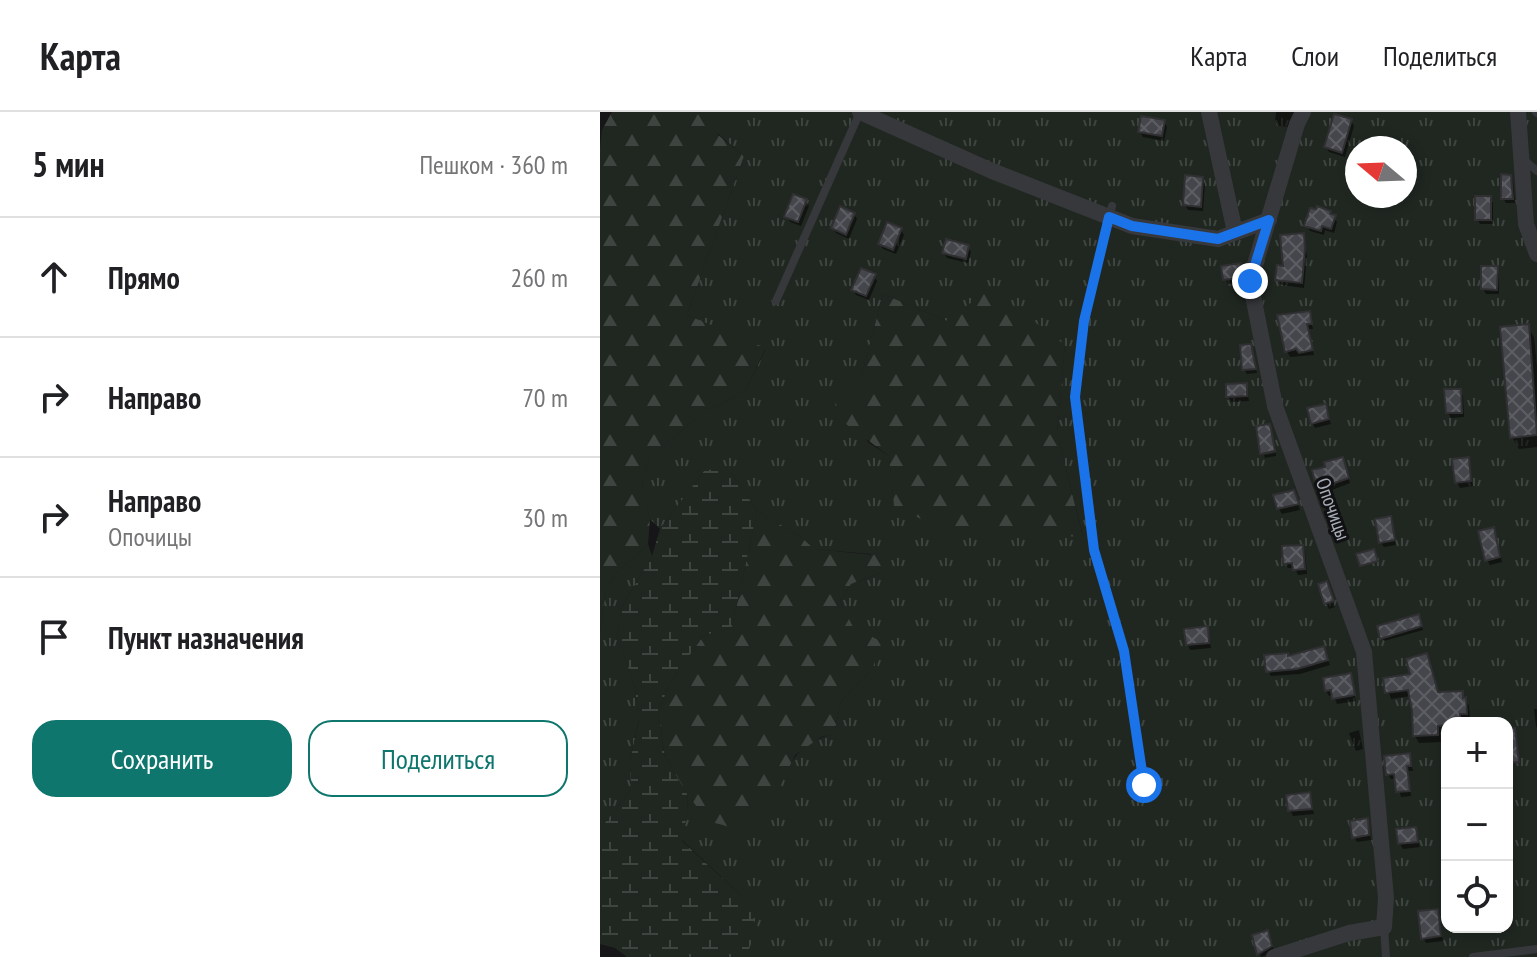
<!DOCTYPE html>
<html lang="ru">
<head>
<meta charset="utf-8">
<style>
	body { margin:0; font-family:"PT Sans Narrow",sans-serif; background:#f2f2f2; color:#202124 }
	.controls { position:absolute; right:24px; bottom:24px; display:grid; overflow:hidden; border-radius:16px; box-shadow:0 4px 12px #0003 }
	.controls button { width:72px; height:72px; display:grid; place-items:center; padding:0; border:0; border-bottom:2px solid #e0e0e0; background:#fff; color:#202124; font:40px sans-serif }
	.compass { position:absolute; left:745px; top:24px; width:72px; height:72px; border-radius:50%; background:#fff; box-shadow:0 4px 12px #0003; rotate:289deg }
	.stop { position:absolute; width:24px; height:24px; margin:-18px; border:6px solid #1a73e8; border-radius:50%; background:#fff }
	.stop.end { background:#1a73e8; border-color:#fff; box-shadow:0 2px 8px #0008 }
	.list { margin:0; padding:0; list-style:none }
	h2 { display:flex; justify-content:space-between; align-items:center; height:104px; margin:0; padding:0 32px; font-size:34px }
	h2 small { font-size:26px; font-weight:400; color:#757577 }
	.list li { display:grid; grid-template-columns:52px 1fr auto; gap:24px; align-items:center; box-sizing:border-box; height:120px; padding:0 32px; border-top:2px solid #e0e0e0 }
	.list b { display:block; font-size:30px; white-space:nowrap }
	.list p { margin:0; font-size:26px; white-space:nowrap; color:#757577 }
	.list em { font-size:26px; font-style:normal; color:#757577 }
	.actions { display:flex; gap:16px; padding:24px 32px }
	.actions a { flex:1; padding:18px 0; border:2px solid #0f766e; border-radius:24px; text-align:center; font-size:28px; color:#0f766e }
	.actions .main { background:#0f766e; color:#fff }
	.icon { flex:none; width:44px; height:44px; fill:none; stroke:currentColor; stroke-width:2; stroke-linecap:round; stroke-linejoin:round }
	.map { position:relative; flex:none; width:937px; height:845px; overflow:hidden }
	header { display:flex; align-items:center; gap:48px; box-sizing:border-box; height:112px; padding:0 40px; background:#fff; border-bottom:2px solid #e0e0e0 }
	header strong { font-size:38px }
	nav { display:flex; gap:44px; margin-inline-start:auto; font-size:28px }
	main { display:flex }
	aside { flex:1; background:#fff }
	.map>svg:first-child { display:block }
</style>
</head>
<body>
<header>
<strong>Карта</strong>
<nav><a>Карта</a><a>Слои</a><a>Поделиться</a></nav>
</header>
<main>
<aside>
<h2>5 мин<small>Пешком · 360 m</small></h2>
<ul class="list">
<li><svg class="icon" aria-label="ahead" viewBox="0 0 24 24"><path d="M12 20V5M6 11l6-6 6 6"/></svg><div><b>Прямо</b></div><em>260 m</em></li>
<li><svg class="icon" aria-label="right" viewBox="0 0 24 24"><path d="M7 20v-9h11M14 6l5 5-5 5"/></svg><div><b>Направо</b></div><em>70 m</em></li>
<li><svg class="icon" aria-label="right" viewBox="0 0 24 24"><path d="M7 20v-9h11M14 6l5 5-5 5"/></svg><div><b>Направо</b><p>Опочицы</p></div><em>30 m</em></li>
<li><svg class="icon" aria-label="arrive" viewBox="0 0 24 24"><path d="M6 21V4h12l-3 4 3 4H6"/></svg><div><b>Пункт назначения</b></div></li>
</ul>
<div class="actions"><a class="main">Сохранить</a><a>Поделиться</a></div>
</aside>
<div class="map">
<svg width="937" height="845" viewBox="0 0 937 845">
	<defs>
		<pattern id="grass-tufts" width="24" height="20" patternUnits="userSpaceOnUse" patternTransform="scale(2)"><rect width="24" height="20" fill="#202721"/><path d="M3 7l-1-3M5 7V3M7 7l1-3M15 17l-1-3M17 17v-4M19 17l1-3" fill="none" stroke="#3e443f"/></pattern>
		<pattern id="forest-firs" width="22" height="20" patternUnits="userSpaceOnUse" patternTransform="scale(2)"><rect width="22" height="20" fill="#202721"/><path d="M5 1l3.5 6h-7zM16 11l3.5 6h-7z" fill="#3e443f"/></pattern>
		<pattern id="wetland-marsh" width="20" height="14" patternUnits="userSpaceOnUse" patternTransform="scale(2)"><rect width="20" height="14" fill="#202721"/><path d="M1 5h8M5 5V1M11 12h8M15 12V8" fill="none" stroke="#3e443f"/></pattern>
		<pattern id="building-cross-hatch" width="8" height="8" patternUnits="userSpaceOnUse" patternTransform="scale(2)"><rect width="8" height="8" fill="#45464b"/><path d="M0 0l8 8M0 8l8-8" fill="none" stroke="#5d5e63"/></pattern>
	</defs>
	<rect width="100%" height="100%" fill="#161618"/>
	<!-- grass -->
	<g fill="url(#grass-tufts)" fill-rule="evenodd">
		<path d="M128,0H937V845H146V788L82,728L88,698L87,682L100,699L169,697C185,662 192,631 234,622L241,589L272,558L240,489L251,472L280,461L271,442L213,437L200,424L157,399L132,361L104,359L60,417L50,407L42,372L49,346L107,297L120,293L146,277L166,237L87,203L144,44L117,21ZM757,36H805V84H757ZM283,182L347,209L465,233L457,321L483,424L294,394L289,344L269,331L235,285L258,277ZM847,611H907V815H847Z"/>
		<polygon points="48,432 52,444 22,495 17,522 35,576 39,608 30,649 31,678 0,717 0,521 6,477 15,462"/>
	</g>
	<!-- forest -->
	<g fill="url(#forest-firs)">
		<polygon points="12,0 128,0 117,22 144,44 87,203 166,236 146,277 120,293 107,297 49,346 42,372 50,407 48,432 15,462 6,477 0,521 0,36 2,18"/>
		<polygon points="390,176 465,233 457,321 483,425 342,417 294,394 289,344 238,306 234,285 258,277 283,182 347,209"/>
		<polygon points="157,399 200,424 214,437 293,445 280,461 251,472 240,489 253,515 282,530 272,558 241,589 234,622 221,625 195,643 169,697 151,713 135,716 111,710 100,699 87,682 65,645 58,601 69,573 103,524 132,515"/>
	</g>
	<!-- wetland -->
	<polygon fill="url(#wetland-marsh)" points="119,356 132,361 157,399 132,515 103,524 69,573 58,601 65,645 87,682 88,698 82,729 146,788 157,816 146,845 27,845 15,836 0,832 0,717 31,678 30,649 39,609 35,576 17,522 22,495 52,444 60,417 104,359"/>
	<!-- shadow -->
	<g fill="#0007">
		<polygon points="676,0 697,0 689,15 678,14 675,9"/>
		<polygon points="751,9 754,14 745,45 729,40 726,35"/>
		<polygon points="564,10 567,15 564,29 543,25 540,20"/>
		<polygon points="910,65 913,70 915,91 906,91 903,86"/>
		<polygon points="602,66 605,72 603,99 588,98 585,93"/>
		<polygon points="890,86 893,91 893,112 880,112 877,107"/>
		<polygon points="206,89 209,94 201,114 190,110 187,105"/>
		<polygon points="730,100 737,110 734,121 725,118 724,123 710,119 707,114"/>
		<polygon points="254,102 257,107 249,127 236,121 233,116"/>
		<polygon points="301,118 304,123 296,142 283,137 280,132"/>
		<polygon points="703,123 707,144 704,176 681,173 678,167"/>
		<polygon points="368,135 371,140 368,151 347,146 344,141"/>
		<polygon points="640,154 643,159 642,171 628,172 625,167"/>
		<polygon points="896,156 899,161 899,182 886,182 883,177"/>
		<polygon points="274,164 277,169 269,188 256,183 253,178"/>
		<polygon points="709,201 713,217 708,217 714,243 690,245 687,239"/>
		<polygon points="927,214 934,225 937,255 937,335 919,337 912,325"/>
		<polygon points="650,234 657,261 647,262 644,257"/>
		<polygon points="646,273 649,289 631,290 628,284"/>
		<polygon points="860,279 863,284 864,305 851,306 848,301"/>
		<polygon points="725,294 731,312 715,316 712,311"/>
		<polygon points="676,341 676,344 665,346 664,343"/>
		<polygon points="742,347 750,371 722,382 714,360 728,356"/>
		<polygon points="868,348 873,374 860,376 857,371"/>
		<polygon points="696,386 700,398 682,402 679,397"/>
		<polygon points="790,407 796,433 784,435 780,430"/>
		<polygon points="896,423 902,450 890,453 887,448"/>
		<polygon points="702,435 705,440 707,462 698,463 695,456 688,456 685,451"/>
		<polygon points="720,474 729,477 735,495 729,497"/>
		<polygon points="820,507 823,518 784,529 782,526"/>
		<polygon points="607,517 611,536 590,538 588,533"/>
		<polygon points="723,536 730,553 700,562 671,564 668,559 688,546"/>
		<polygon points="750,564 756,589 737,592 733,583 729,584 726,579"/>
		<polygon points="785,568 839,582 862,581 869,594 870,608 847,611 847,620 840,620 841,630 819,631 815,624 811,584 791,587"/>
		<polygon points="934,597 937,597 937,616 936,614"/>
		<polygon points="759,618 763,637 756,639 749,621"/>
		<polygon points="809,643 813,659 808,659 811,684 801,685 796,667 791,667 788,662"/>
		<polygon points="709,682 714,702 693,704 690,698"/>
		<polygon points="767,709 771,728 757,730 754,725"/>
		<polygon points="815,717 820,735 803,737 800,732"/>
		<polygon points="837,799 843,829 826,831 823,826"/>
		<polygon points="654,824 670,826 674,840 661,845"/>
	</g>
	<!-- building -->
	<g fill="url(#building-cross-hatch)" stroke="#303033" stroke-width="2">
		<polygon points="734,2 752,7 742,41 724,35"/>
		<polygon points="541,4 565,8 562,24 538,20"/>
		<polygon points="901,62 911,63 913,87 901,87"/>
		<polygon points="585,63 603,65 601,95 583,93"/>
		<polygon points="193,82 207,87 198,110 184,105"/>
		<rect x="875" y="84" width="16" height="24"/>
		<polygon points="240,94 255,101 246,123 231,116"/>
		<polygon points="717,94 731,99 730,102 736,103 731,117 722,114 721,119 704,114 710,96 716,97"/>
		<polygon points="287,110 302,116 293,138 278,132"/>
		<polygon points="704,121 705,137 702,171 675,168 677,153 683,154 680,123"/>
		<polygon points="346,127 369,133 366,147 342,141"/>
		<polygon points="641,151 640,166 623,168 621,154"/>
		<polygon points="881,154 898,154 897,178 881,177"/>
		<polygon points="261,156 276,162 266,184 251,178"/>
		<polygon points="710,199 712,212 707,212 713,238 699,241 696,237 685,240 677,203"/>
		<polygon points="929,212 937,323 910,326 900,215"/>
		<polygon points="651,232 656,257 642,258 640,233"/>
		<polygon points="647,271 647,284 626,285 626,272"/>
		<polygon points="844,277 861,277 862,301 846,301"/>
		<polygon points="726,292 729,307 711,312 707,296"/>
		<polygon points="670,312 675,339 660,342 656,314"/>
		<polygon points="743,345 749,366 717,377 712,358 725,355 724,350"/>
		<polygon points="869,345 871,369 855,371 852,347"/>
		<polygon points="694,378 699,392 677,397 673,383"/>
		<polygon points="791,404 795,428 779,431 775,407"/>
		<polygon points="894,415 900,445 885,449 878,419"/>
		<polygon points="703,433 705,457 693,458 692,451 683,452 682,434"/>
		<polygon points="774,437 778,449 760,454 756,442"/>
		<polygon points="727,469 734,489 724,492 718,472"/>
		<polygon points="819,502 822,514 780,527 777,514"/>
		<polygon points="608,514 609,531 586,533 584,517"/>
		<polygon points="724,534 728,548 697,557 666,560 664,543 688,541 688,544"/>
		<polygon points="827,541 838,580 863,579 863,586 866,585 867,602 860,602 861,611 838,614 838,623 813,624 812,598 808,578 785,581 783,566 810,562 806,547"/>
		<polygon points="751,561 755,583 732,587 731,578 725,579 723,566"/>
		<polygon points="915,616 919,650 907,651 907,617"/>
		<polygon points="810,641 811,654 807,654 810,679 796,680 794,662 786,663 784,644"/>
		<polygon points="710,680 712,697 688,699 686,683"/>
		<polygon points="768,706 769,723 752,726 750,709"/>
		<polygon points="816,715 818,730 798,732 796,717"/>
		<polygon points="838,797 841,824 821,827 818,799"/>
		<polygon points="668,818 672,834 657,843 652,823"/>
	</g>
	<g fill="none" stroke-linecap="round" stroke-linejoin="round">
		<!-- service -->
		<g stroke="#37383c" stroke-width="8">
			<polyline points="936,0 937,1"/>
			<polyline points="923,47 937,59"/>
			<polyline points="512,94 484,209 475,285 494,438 524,539 544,673"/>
			<polyline points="176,189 260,0"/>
			<polyline points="784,815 786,845"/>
			<polyline points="873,845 937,837"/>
		</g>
		<!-- minor -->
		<g stroke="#37383c" stroke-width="16">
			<polyline points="260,0 392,59 532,114 618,127 669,108"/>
			<polyline points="609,0 635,120"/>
			<polyline points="918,0 926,112 937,142"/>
			<polyline points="674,845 749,821 784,815 786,786 764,540 675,294 650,169 697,12 703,0"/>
		</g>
	</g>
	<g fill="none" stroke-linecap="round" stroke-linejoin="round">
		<!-- route -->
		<polyline stroke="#1a73e8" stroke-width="10" points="544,673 524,539 494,438 475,285 484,209 509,105 532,114 618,127 669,108 650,169"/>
	</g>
	<g text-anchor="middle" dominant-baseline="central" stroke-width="6" stroke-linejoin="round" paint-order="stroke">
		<!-- street labels -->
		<g font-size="20" fill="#a8adb7" stroke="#111113">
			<text transform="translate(733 397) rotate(70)">Опочицы</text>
		</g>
	</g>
</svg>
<div class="controls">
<button>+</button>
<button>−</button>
<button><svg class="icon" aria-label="locate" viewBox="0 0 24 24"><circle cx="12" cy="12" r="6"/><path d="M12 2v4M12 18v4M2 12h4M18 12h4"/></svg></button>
</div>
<svg class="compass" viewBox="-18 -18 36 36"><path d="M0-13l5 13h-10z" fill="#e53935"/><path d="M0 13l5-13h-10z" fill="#757577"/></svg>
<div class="stop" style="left:544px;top:673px"></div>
<div class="stop end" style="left:650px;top:169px"></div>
</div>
</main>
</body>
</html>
